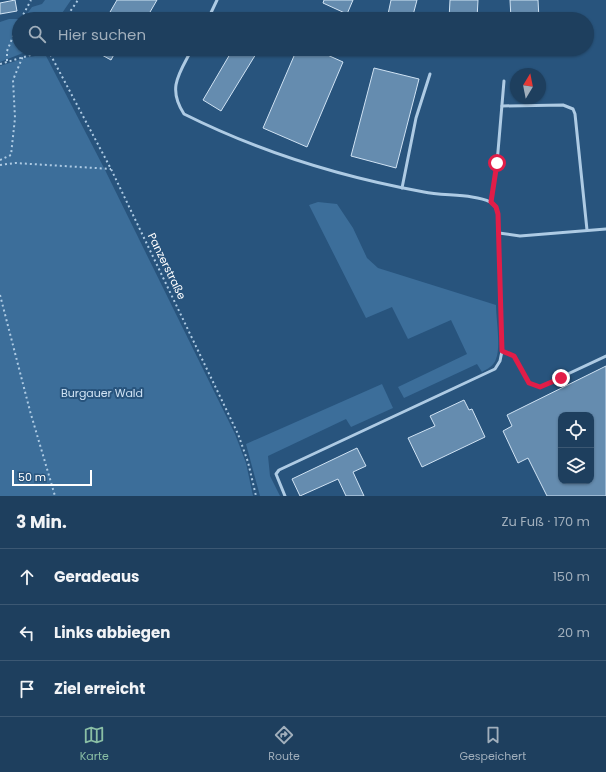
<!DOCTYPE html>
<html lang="de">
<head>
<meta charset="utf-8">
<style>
	body { margin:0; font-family:Poppins,sans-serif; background:#264664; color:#f1f3f6 }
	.controls { position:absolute; right:12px; bottom:12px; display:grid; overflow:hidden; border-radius:8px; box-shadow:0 1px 3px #0004 }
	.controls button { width:36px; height:36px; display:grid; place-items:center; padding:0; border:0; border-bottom:1px solid #3c5873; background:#1e3f5e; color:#f1f3f6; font:20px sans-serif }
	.compass { position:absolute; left:510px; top:68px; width:36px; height:36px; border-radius:50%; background:#1e3f5e; box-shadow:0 1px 3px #0004; rotate:10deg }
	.scale { position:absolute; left:12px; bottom:10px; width:80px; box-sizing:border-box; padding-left:4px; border:2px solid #fff; border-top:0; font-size:11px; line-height:14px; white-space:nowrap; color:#fff; -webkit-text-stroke:3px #28547d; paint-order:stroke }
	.stop { position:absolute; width:12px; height:12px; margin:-9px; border:3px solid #e11d48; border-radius:50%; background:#fff }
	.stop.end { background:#e11d48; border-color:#fff; box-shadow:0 1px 4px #0008 }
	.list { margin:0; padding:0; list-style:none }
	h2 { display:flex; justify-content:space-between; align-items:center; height:52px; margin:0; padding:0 16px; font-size:17px }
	h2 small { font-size:13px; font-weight:400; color:#a1afbc }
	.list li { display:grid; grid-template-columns:26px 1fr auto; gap:12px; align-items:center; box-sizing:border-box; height:56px; padding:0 16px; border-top:1px solid #3c5873 }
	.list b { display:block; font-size:15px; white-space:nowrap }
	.list em { font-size:13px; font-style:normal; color:#a1afbc }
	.icon { flex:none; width:22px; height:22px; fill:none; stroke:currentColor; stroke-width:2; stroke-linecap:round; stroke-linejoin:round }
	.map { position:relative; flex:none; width:606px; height:496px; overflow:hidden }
	.search { position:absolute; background:#1e3f5e; box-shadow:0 1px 3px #0004; left:12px; right:12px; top:12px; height:44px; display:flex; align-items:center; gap:10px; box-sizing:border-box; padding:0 14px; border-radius:22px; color:#a1afbc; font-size:15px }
	.sheet { height:220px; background:#1e3f5e }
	nav { display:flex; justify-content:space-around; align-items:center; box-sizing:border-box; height:56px; border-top:1px solid #3c5873; background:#1e3f5e; font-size:11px; color:#a1afbc }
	nav a { display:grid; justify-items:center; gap:2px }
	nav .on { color:#8abfa5 }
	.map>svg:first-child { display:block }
</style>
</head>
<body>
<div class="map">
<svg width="606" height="496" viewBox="0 0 606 496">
	<rect width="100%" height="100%" fill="#28547d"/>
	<!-- green -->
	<g fill="#3c6e9a">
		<polygon points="45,0 71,0 58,19 21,19 23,19 32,7 42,4"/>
		<polygon points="9,19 19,19 19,49 33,49 0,62 0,22"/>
		<polygon points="45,54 104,168 235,434 246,463 253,496 0,496 0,66 25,58"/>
		<path d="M318,202L337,204L353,228L367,258L378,268L496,305C496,319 501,347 496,359C494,366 487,369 482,372L477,364L404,398L398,387L467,354L451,320L408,339L392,307L366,318L309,205Z"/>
		<polygon points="382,384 393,408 351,427 346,419 268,456 270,476 280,496 260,496 246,444"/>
	</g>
	<!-- building -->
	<g fill="#658caf" stroke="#d0e3f4" fill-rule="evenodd">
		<polygon points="15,0 17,11 0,14 0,3"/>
		<polygon points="117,0 157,0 146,19 106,19"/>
		<polygon points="324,0 353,0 347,14 323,3"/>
		<polygon points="391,0 417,0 412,19 387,19"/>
		<polygon points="450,0 478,0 477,19 449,19"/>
		<polygon points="510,0 538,0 539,19 511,19"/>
		<polygon points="91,49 117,49 111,60"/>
		<polygon points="233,49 259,49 221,111 203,100"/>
		<polygon points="297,49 314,49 343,62 307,147 263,128"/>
		<polygon points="374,68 419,79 396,168 351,156"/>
		<path d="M606,366V496H547L528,458L518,463L503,431L512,426L507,415ZM561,415H591V481H561Z"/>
		<polygon points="464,400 469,410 472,409 485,437 422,467 408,438 435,426 430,416"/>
		<polygon points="357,448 366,466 353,472 364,496 346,496 338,479 300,496 292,479"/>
	</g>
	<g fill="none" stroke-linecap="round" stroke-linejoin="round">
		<!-- path -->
		<g stroke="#aecbe4" stroke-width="2" stroke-dasharray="2 3" stroke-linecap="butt">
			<polyline points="21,19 31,0"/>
			<polyline points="65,19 78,0"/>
			<polyline points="48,50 111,169 238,434 248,462 256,496"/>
			<polyline points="7,61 7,51 19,22"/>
			<polyline points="0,64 48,50"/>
			<polyline points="0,160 11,155 15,118 13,80 23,56"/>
			<polyline points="0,165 15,163 111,169"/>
			<polyline points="0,295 30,411 55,496"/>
		</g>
		<!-- lane -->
		<g stroke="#aecbe4" stroke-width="3">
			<polyline points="208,19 217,0"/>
			<path d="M192,49C179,74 167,88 184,114C260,152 341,177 424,192C442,196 475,194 490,202C495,204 497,209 498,214L502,351L500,361L495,369L279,470L276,474L285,496"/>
			<polyline points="502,106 563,105 573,109 575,114 587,230"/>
			<polyline points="402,188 416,118 430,74"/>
			<polyline points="491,202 497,163 504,81"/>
			<polyline points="499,233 520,236 606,229"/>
			<polyline points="502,351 514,356 529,383 540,387 606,356"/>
		</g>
	</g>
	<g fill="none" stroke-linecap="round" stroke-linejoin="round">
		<!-- route -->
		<polyline stroke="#e11d48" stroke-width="5" points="497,163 491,202 496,207 498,214 502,351 514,356 529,383 540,387 561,378"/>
	</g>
	<g text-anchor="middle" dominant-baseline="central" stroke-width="4" stroke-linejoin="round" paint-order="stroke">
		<!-- street labels -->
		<g font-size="11" fill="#fff" stroke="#28547d">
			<text transform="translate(167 266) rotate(64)">Panzerstraße</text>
		</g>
		<!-- park labels -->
		<g font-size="11" fill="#d0e3f4" stroke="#28547d">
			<text x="102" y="393">Burgauer Wald</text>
		</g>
	</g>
</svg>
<div class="controls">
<button><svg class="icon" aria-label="locate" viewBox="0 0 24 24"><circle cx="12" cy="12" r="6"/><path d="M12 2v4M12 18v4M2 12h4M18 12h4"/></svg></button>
<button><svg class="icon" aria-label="layers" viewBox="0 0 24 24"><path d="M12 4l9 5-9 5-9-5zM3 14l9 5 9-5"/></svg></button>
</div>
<svg class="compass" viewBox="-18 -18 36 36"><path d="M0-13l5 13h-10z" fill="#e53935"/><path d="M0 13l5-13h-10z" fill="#a1afbc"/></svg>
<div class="scale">50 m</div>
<div class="stop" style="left:497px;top:163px"></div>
<div class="stop end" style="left:561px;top:378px"></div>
<div class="search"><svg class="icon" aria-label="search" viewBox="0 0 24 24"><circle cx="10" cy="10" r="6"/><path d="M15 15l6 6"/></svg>Hier suchen</div>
</div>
<section class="sheet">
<h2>3 Min.<small>Zu Fuß · 170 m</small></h2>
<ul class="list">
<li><svg class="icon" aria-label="ahead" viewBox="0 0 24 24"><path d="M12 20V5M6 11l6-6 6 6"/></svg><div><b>Geradeaus</b></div><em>150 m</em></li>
<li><svg class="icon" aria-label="left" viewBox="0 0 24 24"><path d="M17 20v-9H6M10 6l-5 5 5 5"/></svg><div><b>Links abbiegen</b></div><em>20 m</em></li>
<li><svg class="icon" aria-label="arrive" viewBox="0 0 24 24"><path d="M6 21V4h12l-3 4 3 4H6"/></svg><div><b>Ziel erreicht</b></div></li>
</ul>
</section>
<nav>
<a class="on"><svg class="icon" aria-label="map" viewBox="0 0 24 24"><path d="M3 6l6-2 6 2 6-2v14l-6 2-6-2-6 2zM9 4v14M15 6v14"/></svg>Karte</a>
<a><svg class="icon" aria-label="directions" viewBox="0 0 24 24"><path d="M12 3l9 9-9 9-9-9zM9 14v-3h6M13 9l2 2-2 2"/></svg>Route</a>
<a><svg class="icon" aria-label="saved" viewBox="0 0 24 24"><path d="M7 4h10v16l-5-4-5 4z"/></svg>Gespeichert</a>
</nav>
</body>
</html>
